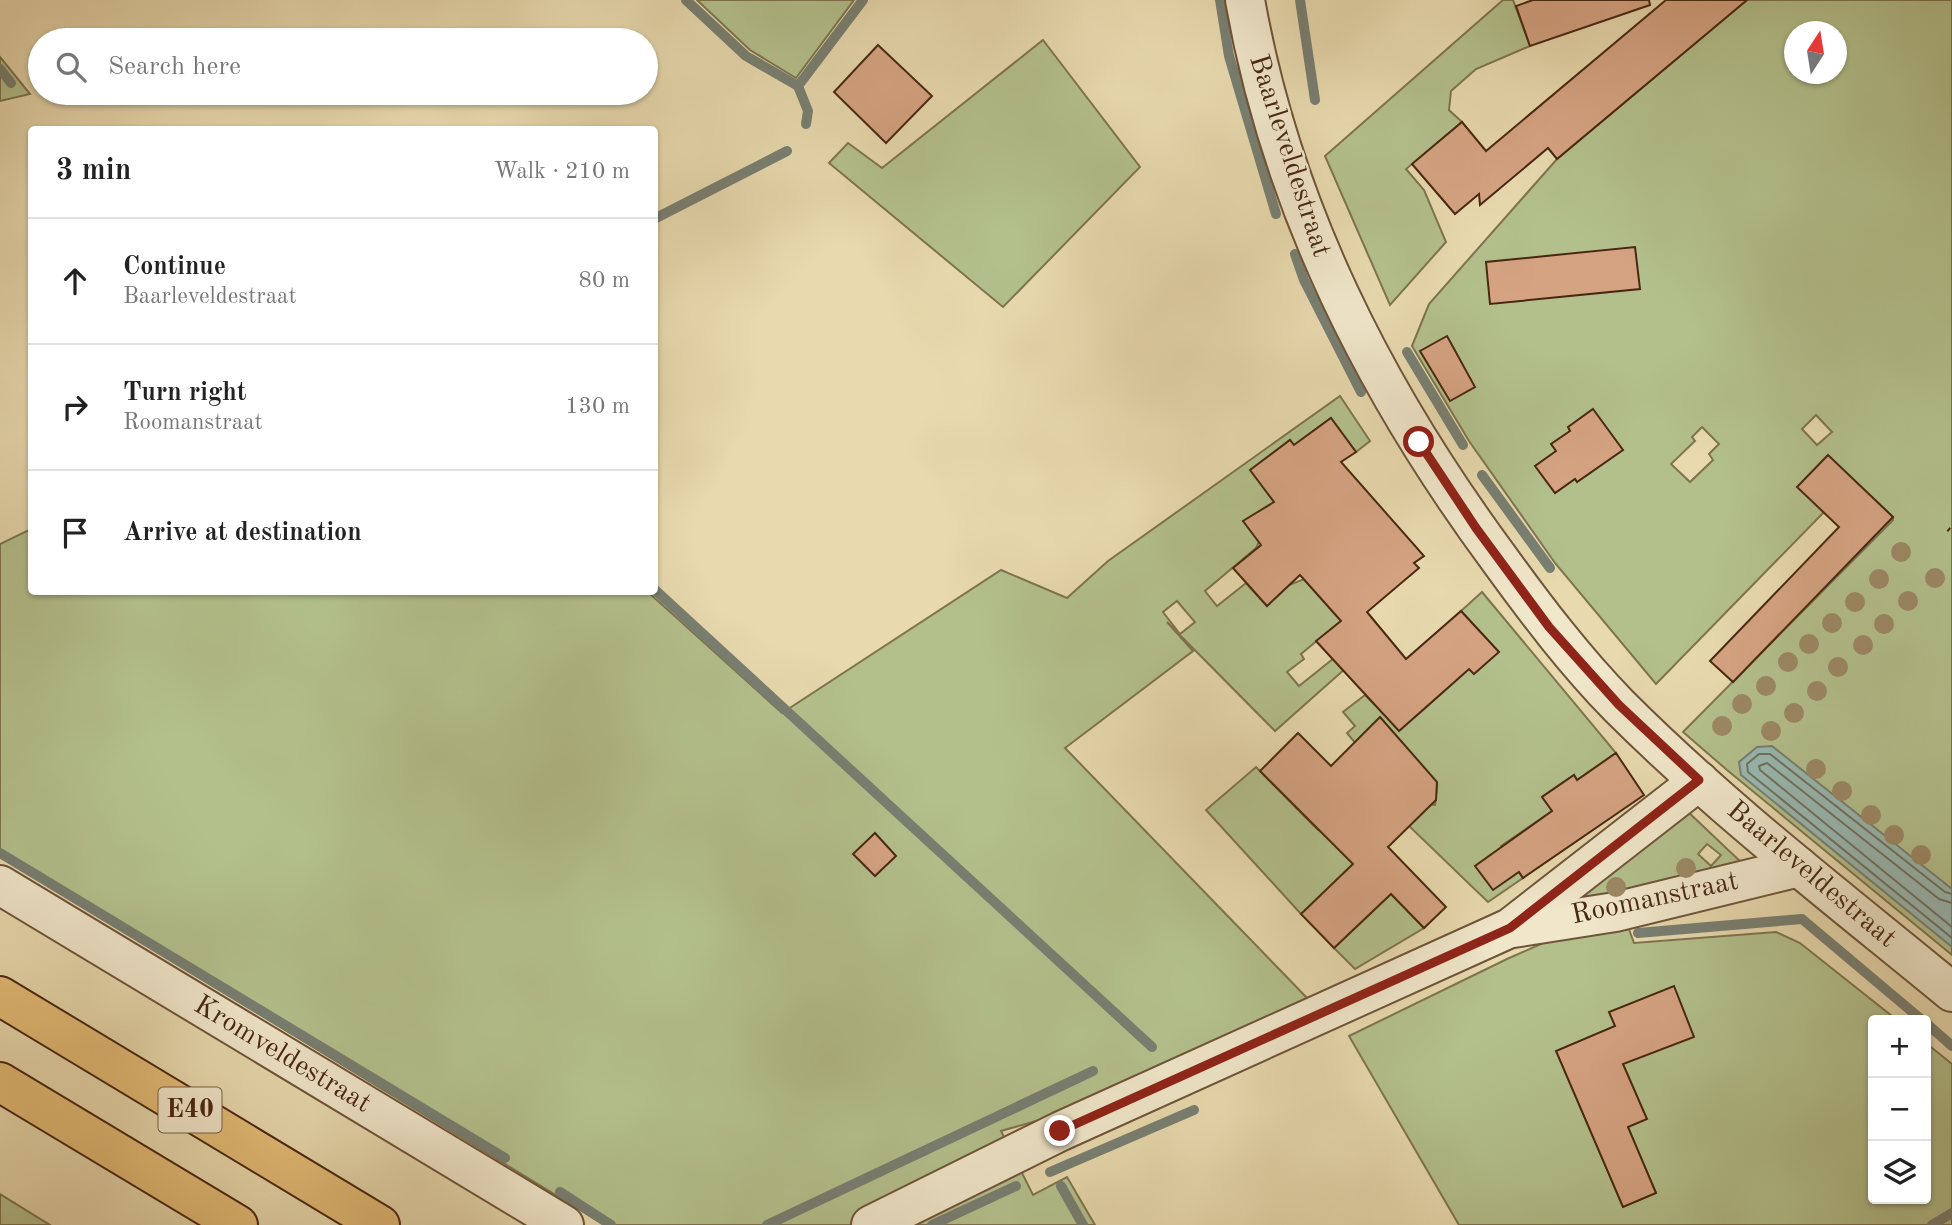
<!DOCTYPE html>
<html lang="en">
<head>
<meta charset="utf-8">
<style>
	body { margin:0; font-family:"Old Standard TT",serif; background:#f2f2f2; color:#222 }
	.controls { position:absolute; right:21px; bottom:21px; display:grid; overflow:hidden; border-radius:7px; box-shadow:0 2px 5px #0004 }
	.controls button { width:63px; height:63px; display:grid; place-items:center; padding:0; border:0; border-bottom:2px solid #e0e0e0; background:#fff; color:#222; font:35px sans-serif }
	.compass { position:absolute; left:1784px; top:21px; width:63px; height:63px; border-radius:50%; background:#fff; box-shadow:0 2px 5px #0004; rotate:12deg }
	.stop { position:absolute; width:21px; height:21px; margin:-16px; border:5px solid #8f2418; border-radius:50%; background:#fff }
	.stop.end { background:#8f2418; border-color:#fff; box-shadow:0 2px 7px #0008 }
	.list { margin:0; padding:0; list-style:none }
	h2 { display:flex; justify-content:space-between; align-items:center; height:91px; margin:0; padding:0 28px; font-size:30px }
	h2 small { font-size:23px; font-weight:400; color:#767676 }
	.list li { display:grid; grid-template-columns:46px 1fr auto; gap:21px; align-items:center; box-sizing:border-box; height:126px; padding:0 28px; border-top:2px solid #e0e0e0 }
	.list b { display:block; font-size:26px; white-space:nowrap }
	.list p { margin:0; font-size:23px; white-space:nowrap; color:#767676 }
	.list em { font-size:23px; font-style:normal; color:#767676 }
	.icon { flex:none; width:38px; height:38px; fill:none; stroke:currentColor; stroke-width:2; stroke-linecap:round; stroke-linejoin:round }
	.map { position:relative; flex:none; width:1952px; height:1225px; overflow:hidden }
	.search { position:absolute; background:#fff; box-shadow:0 2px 5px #0004; left:28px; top:28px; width:630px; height:77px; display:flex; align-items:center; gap:18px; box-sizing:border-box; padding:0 24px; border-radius:38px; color:#767676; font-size:26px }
	.panel { position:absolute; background:#fff; box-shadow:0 2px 5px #0004; left:28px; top:126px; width:630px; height:469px; border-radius:7px }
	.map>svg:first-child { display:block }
</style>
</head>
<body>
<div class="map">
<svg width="1952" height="1225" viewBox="0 0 1952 1225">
	<rect width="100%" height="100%" fill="#e8d9ae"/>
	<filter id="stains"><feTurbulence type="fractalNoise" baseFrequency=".00286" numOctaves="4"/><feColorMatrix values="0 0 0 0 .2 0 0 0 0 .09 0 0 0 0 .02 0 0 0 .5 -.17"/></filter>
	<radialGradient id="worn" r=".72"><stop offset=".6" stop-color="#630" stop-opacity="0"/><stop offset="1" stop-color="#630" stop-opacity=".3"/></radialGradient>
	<!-- green -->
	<g fill="#b3c08c" stroke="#7e744e" stroke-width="2" fill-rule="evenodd">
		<polygon points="697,0 854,0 796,78 750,50"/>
		<polygon points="1503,0 1513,0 1530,46 1476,69 1451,91 1449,110 1462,122 1406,169 1424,190 1446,242 1390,305 1325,156"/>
		<path d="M1747,0H1952V955L1727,770L1683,732L1893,520V517L1857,483L1824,512L1656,684L1555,563L1469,441L1412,346L1429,304L1557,159ZM1794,32H1836V74H1794ZM1816,415L1832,432L1817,445L1802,429ZM1702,427L1719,444L1709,454L1713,460L1690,482L1671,464L1695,441L1692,437Z"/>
		<polygon points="1043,40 1140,167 1003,307 829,163 848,143 882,168"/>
		<polygon points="0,57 30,94 0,101"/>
		<path d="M1340,396L1370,441L1356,452L1331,418L1294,445L1290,440L1251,470L1274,502L1259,542L1256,548L1205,591L1217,606L1246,583L1267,606L1289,585L1304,579L1360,605L1301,654L1304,659L1287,672L1299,686L1354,642L1364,652L1275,731L1167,622L1193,651L1065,748L1309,1000L1043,1119L1001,1131L1033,1195L1067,1177L1095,1225H605L0,856V544L31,529L32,592H648L782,713L1001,570L1067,598L1108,561ZM1177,601L1195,622L1180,634L1163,612Z"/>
		<path d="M1482,592L1616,753L1577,780L1574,775L1543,796L1552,811L1501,846L1523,878L1488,902L1409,826L1390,785L1347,733L1355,726L1343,712L1365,695L1375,705L1392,690L1415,717L1469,669L1474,674L1498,652L1461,611ZM1437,786L1435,805L1409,803Z"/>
		<polygon points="1256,767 1318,830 1380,838 1301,914 1206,810"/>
		<path d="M1686,810L1743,864L1576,904L1568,896ZM1707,844L1721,855L1711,866L1698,854Z"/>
		<polygon points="1391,894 1424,928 1355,969 1334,948"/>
		<path d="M1627,924L1634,943L1776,932L1800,943L1897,1020H1873V1199H1926V1043L1952,1064V1225H1459L1349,1036L1507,959L1550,940ZM1588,1038L1656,1193L1623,1207L1557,1051Z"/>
		<polygon points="0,1194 50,1225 0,1225"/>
	</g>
	<!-- water -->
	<polygon fill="#98b9b2" stroke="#787f72" stroke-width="2" points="1772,746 1952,889 1952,947 1741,775 1739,762 1757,747"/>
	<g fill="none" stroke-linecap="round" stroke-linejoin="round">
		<!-- shore -->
		<g stroke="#707062" stroke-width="2">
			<polyline points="1952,894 1945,892 1770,754 1759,754 1747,764 1748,772 1952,938"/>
			<polyline points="1952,903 1939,899 1767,763 1759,766 1760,770 1952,927"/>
		</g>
		<!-- stream -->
		<g stroke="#787f72" stroke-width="10">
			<polyline points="686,0 746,56 798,86"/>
			<polyline points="1220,0 1229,56 1276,214"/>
			<polyline points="1300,0 1315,100"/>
			<polyline points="0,69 11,83"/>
			<polyline points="806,124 808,111 798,86 863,0"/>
			<polyline points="654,219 787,151"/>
			<polyline points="1295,254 1304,280 1361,392"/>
			<polyline points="1407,352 1463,445"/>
			<polyline points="1482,475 1550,568"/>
			<polyline points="654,589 1152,1047"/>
			<polyline points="0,853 505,1158"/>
			<polyline points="1638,933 1802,919 1922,1020"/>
			<polyline points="1926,1023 1952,1046"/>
			<polyline points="1050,1172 1194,1110"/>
			<polyline points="1061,1186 1083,1225"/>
			<polyline points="560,1192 611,1225"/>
			<polyline points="767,1225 1093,1071"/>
			<polyline points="932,1225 1016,1186"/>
			<polyline points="1932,1225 1952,1213"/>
		</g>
	</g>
	<!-- building -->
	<g fill="#d5a382" stroke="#482811" stroke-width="2">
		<polygon points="1533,0 1649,0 1650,5 1530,46 1516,6"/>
		<polygon points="1666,0 1747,0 1557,159 1548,148 1480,205 1479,194 1455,214 1412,164 1462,122 1486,151"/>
		<polygon points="878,45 932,96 886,143 834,92"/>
		<polygon points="1635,247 1640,289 1490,304 1486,262"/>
		<polygon points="1447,336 1475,387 1450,401 1420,351"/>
		<polygon points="1593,409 1623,450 1577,482 1575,479 1555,493 1535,466 1556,451 1551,444 1570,431 1568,427"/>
		<polygon points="1331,418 1356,452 1341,462 1424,556 1414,563 1419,568 1367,612 1406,659 1461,611 1499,652 1474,674 1469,669 1399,731 1316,641 1341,621 1300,575 1267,606 1233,568 1261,545 1243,521 1274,502 1250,470 1290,440 1294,445"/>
		<polygon points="1828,455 1893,517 1733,682 1710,661 1839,527 1797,487"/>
		<polygon points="1380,717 1437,782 1436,800 1388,847 1446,907 1424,928 1391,894 1334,948 1301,914 1353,864 1260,771 1298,733 1331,766"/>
		<polygon points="1616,753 1644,795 1523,878 1519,872 1493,890 1475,866 1552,811 1542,797 1574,775 1577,780"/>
		<polygon points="875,833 896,856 875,876 853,854"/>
		<polygon points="1674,986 1694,1037 1623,1064 1647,1119 1628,1127 1656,1193 1623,1207 1556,1051 1615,1026 1609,1012"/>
	</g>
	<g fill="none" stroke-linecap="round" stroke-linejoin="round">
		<!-- minor casing -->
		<g stroke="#705438" stroke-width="42">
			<g id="minor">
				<path d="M1245,0C1282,208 1375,391 1500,560C1537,611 1575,661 1619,706C1723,810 1839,899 1952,992"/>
				<polyline points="0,885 564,1225"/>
				<polyline points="1513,928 1615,912 1799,867"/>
				<polyline points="871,1225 1061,1131 1510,928 1699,781"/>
			</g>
		</g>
		<!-- highway casing -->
		<g stroke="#482811" stroke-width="42">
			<g id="highway">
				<polyline points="0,996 380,1225"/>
				<polyline points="0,1082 238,1225"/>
			</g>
		</g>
		<!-- path -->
		<polyline stroke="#482811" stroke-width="4.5" stroke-dasharray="2 3.5" stroke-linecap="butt" points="1948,529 1952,532"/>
		<!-- minor -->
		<use href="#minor" stroke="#f0e6ca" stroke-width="38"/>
		<!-- highway -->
		<use href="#highway" stroke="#e4bc77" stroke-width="38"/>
	</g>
	<!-- trees -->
	<g fill="#9c8865">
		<circle cx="1901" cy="552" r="10"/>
		<circle cx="1935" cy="578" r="10"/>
		<circle cx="1879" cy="579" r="10"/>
		<circle cx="1908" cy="601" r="10"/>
		<circle cx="1855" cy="602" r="10"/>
		<circle cx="1832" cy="623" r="10"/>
		<circle cx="1884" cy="624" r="10"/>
		<circle cx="1809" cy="644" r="10"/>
		<circle cx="1863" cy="645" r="10"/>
		<circle cx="1788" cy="662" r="10"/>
		<circle cx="1838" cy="667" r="10"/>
		<circle cx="1766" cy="686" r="10"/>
		<circle cx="1817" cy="691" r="10"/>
		<circle cx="1742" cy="704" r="10"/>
		<circle cx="1794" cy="713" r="10"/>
		<circle cx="1722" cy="726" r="10"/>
		<circle cx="1771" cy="731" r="10"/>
		<circle cx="1816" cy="769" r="10"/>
		<circle cx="1842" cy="791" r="10"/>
		<circle cx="1871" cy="815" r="10"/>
		<circle cx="1894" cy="835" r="10"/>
		<circle cx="1921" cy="855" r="10"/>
		<circle cx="1686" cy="868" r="10"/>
		<circle cx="1616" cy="887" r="10"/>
	</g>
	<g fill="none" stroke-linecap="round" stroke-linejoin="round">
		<!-- route -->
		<polyline stroke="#8f2418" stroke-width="9" points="1060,1131 1510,928 1699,780 1619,705 1549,627 1476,528 1419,442"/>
	</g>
	<g text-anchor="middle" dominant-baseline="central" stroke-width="5" stroke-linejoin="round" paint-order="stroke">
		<!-- shield labels -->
		<rect fill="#f0e6ca" stroke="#7a6148" stroke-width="2" x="158.5" y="1087.5" width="63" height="45" rx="5"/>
		<g font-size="26" font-weight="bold" fill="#482811">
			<text x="190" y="1110">E40</text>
		</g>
		<!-- street labels -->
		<g font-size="28" fill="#482811" stroke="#f0e6ca">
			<text transform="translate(1289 156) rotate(72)">Baarleveldestraat</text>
			<text transform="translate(1811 875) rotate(40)">Baarleveldestraat</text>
			<text transform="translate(1655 899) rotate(-12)">Roomanstraat</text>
			<text transform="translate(282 1055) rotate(31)">Kromveldestraat</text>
		</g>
	</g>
	<rect width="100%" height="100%" filter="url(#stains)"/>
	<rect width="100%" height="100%" fill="url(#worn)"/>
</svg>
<div class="controls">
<button>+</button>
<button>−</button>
<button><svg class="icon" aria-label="layers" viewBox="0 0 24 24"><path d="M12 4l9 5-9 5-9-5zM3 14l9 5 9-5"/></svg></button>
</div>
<svg class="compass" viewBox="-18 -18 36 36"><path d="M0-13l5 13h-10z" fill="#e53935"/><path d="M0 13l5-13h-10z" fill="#767676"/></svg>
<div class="stop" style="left:1419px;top:442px"></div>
<div class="stop end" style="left:1060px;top:1131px"></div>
<div class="search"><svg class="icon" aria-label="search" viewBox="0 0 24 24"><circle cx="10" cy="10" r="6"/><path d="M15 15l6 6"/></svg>Search here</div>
<section class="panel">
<h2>3 min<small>Walk · 210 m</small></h2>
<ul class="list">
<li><svg class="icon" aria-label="ahead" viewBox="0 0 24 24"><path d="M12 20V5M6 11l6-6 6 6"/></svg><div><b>Continue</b><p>Baarleveldestraat</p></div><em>80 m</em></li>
<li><svg class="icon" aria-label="right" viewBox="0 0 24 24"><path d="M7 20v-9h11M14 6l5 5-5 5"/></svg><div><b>Turn right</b><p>Roomanstraat</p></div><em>130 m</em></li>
<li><svg class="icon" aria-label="arrive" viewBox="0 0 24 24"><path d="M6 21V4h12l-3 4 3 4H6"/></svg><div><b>Arrive at destination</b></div></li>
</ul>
</section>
</div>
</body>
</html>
